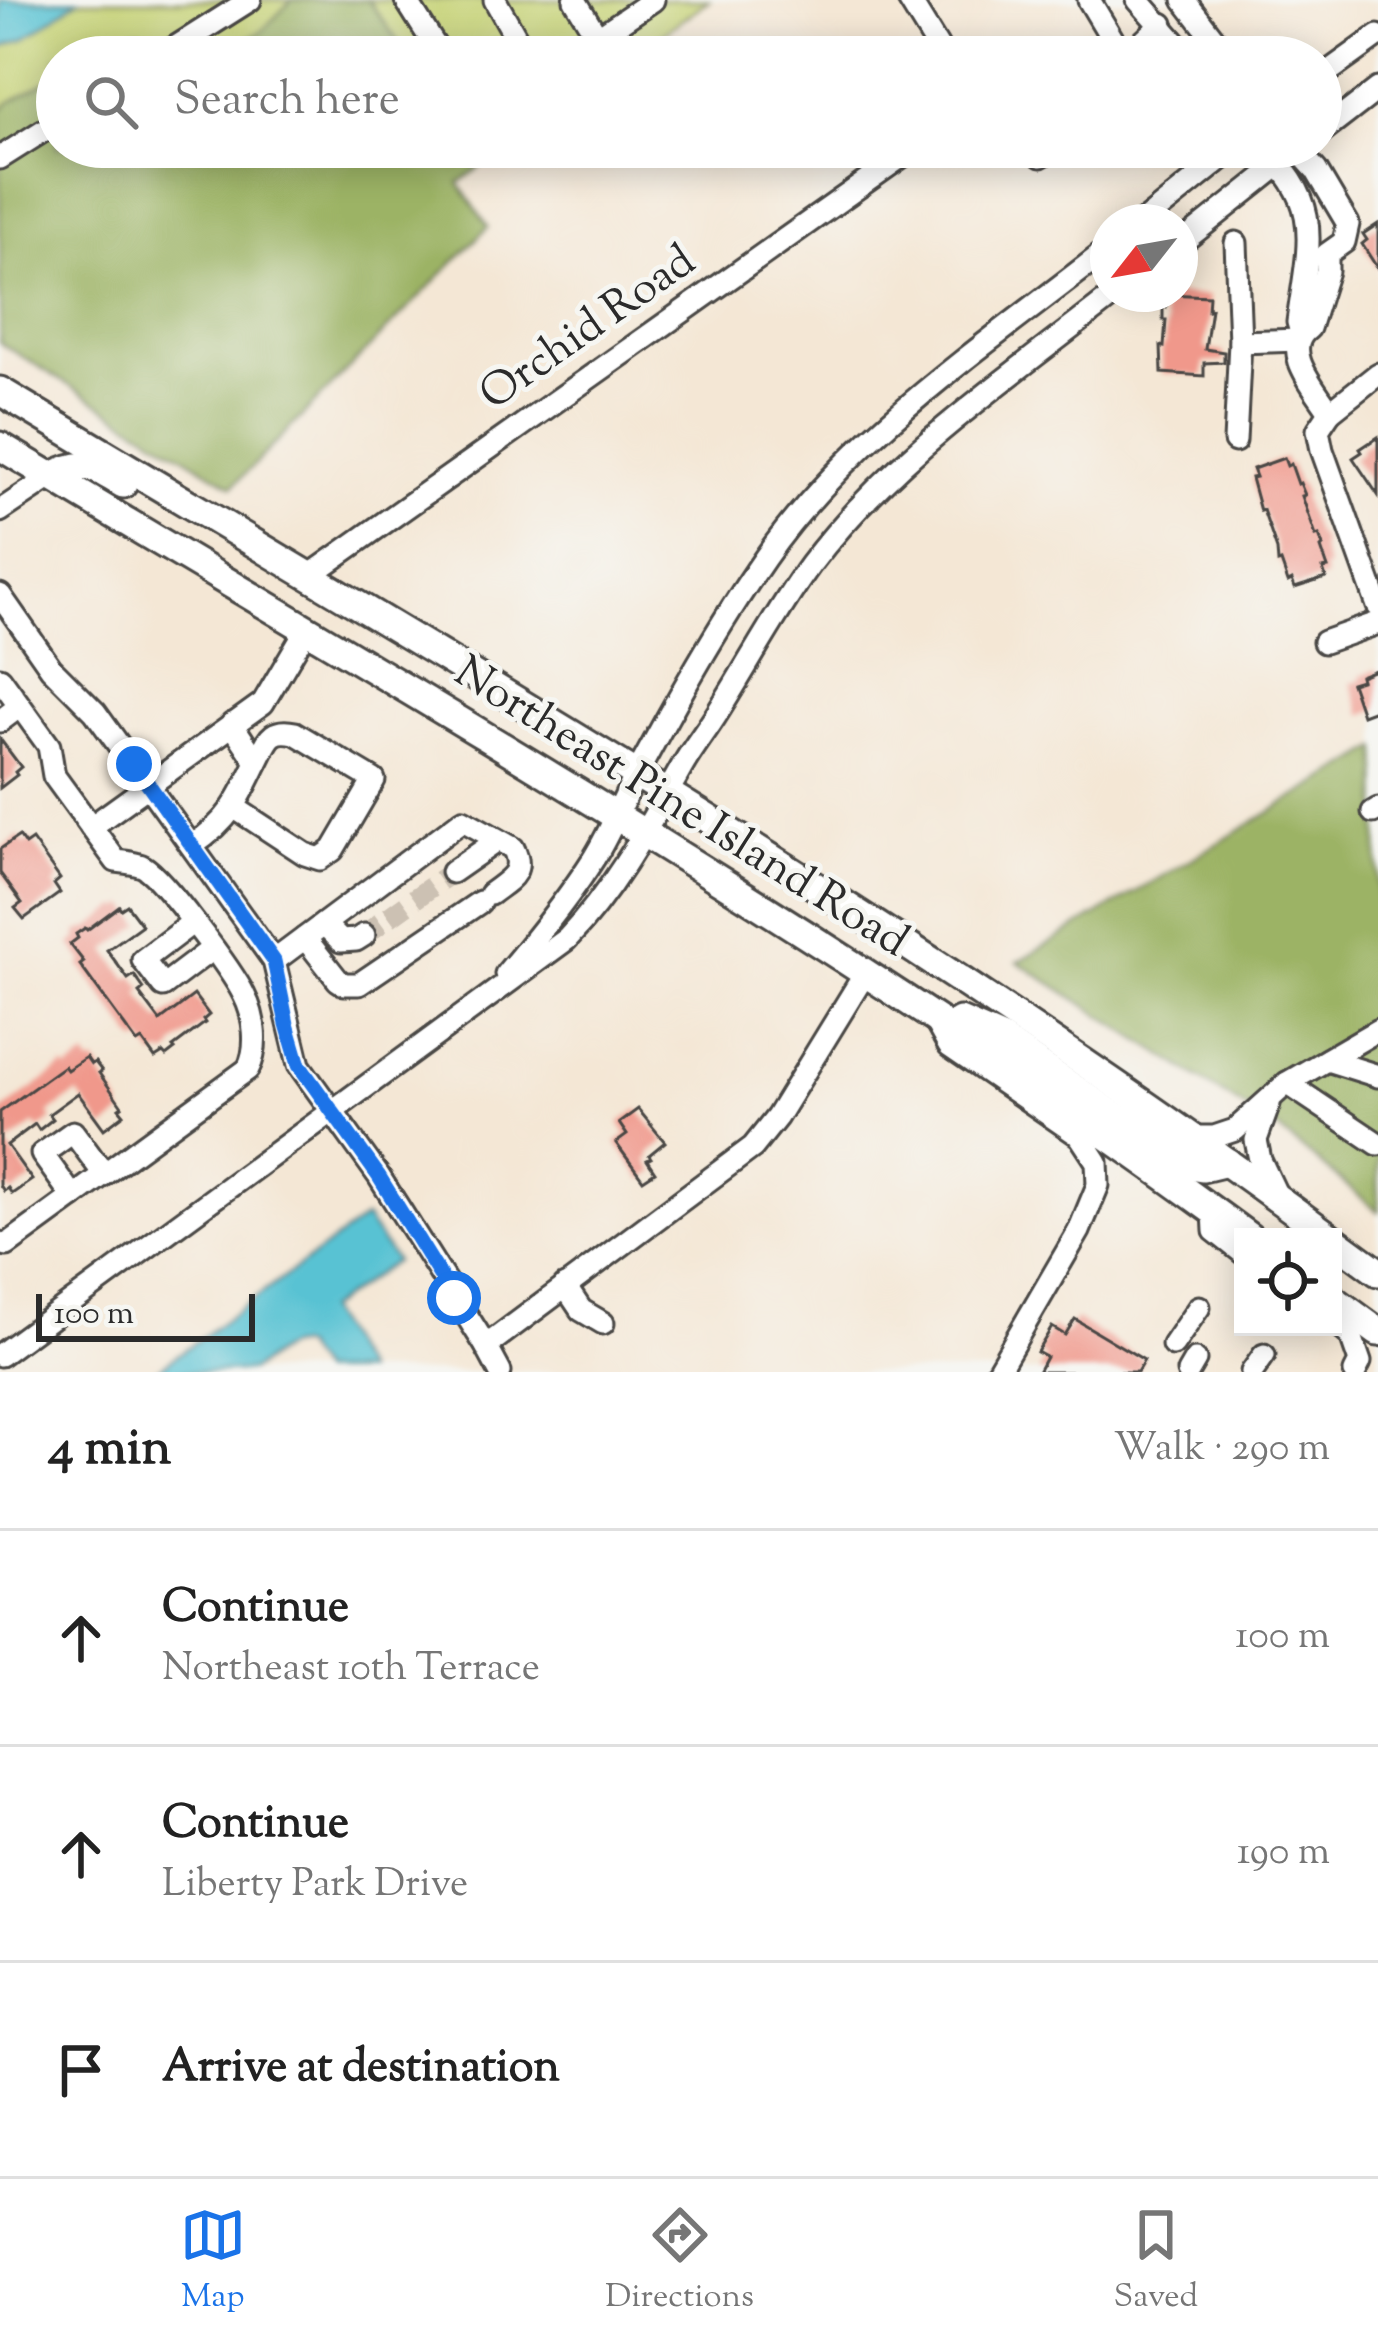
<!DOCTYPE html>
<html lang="en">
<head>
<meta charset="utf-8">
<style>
	body { margin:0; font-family:"Sorts Mill Goudy",serif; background:#f6f6f6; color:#222 }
	.controls { position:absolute; right:36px; bottom:36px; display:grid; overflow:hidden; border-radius:0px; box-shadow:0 6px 30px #0003 }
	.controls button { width:108px; height:108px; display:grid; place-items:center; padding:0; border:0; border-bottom:3px solid #e0e0e0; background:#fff; color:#222; font:60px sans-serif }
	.compass { position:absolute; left:1090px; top:204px; width:108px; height:108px; border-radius:50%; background:#fff; box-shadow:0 6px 30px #0003; rotate:239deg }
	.scale { position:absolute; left:36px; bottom:30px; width:219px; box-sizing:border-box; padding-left:12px; border:6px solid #2b2b2b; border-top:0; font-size:33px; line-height:42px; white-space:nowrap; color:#2b2b2b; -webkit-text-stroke:9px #f6f6f2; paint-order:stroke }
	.stop { position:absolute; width:36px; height:36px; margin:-27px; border:9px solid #1a73e8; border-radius:50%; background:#fff }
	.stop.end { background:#1a73e8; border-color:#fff; box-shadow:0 3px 12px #0008 }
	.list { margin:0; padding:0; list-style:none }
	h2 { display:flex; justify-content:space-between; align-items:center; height:156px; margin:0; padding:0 48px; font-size:51px }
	h2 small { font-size:39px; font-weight:400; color:#767676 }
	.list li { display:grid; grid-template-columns:78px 1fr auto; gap:36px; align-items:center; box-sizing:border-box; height:216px; padding:0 48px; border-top:3px solid #e0e0e0 }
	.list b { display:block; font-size:45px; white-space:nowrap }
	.list p { margin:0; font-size:39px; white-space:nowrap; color:#767676 }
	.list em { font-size:39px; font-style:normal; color:#767676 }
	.icon { flex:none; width:66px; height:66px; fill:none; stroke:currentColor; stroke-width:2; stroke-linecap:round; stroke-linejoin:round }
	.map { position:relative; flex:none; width:1378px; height:1372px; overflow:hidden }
	.search { position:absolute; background:#fff; box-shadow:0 6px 30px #0003; left:36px; right:36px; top:36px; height:132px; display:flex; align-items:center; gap:30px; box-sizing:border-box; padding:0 42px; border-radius:66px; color:#767676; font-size:45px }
	.sheet { height:804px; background:#fff }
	nav { display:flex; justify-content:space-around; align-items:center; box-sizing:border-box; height:168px; border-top:3px solid #e0e0e0; background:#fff; font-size:33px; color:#767676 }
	nav a { display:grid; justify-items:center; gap:6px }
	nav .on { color:#1a73e8 }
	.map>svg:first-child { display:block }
</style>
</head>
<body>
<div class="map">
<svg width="1378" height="1372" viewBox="0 0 1378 1372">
	<rect width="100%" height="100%" fill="#f6f6f2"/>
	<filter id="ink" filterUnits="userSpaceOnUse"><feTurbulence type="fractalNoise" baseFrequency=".00833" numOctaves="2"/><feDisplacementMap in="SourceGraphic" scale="24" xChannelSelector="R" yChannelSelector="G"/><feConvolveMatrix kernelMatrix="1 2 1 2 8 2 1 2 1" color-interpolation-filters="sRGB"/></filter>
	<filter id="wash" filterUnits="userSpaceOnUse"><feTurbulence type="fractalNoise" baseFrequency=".004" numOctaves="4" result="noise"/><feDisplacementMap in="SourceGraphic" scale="48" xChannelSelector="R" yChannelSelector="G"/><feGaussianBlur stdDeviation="2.7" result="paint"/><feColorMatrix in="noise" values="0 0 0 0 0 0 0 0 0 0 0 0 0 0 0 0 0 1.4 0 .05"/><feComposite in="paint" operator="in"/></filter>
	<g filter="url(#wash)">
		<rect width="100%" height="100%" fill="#f4e7d5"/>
		<!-- green -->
		<g fill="#c5d173" stroke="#787e4f" stroke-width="3">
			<polygon points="78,0 292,0 261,32 222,50 201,53 184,47 123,38 90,57 57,57 57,75 9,103 0,112 0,48 24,39"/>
			<polygon points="368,0 709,0 631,57 420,57 404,51"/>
		</g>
		<!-- forest -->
		<g fill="#9cb365" stroke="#646f48" stroke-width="3">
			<polygon points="292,0 368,0 404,50 420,57 90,57 137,31 172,38 201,53 222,50 261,32"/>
			<polygon points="57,75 57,147 507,147 459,183 488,227 233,486 0,343 0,112 9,103"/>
			<polygon points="1378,748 1378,1211 1279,1130 1018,962"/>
		</g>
		<!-- water -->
		<g fill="#58c2d3" stroke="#42767f" stroke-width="3">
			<polygon points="0,0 78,0 24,39 0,48"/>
			<path d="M365,1218L395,1261L326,1310L364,1372H319L302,1347C278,1342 271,1361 251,1370C236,1372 174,1372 154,1372Z"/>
		</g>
		<g id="blocks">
			<!-- building -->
			<g fill="#f0988b">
				<polygon points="1378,224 1378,269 1362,244 1367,240 1363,234"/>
				<polygon points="1167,294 1209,296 1208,310 1211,309 1205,349 1224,352 1224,362 1204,363 1204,376 1162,373 1161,346 1164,347 1166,320 1163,320 1163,306 1166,307"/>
				<polygon points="1378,437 1378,495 1353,458 1362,452 1360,449"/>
				<polygon points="1284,458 1287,466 1291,464 1298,484 1300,483 1305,495 1302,496 1316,536 1319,535 1323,546 1321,548 1328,568 1323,569 1326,578 1295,588 1292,580 1288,582 1281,562 1278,563 1277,550 1263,510 1260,511 1251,478 1256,477 1253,469"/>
				<polygon points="1378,669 1378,709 1362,715 1351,683 1361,680 1360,676"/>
				<polygon points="0,739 21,767 15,772 17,775 0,788"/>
				<polygon points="19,836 25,845 32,840 60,879 54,884 60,893 24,919 15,908 22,903 0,873 0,849"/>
				<polygon points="127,905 142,925 107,950 128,979 134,975 144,989 139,993 160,1021 194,995 209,1015 203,1020 205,1023 173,1047 175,1049 166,1056 163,1053 155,1058 142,1040 137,1043 80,965 84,962 70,944 78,938 76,934 85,928 87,930 119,906 121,909"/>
				<polygon points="86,1057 91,1064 95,1062 102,1071 99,1073 122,1106 119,1108 124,1114 104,1129 78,1093 49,1114 53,1119 39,1130 35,1124 7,1145 32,1180 12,1194 8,1188 4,1191 0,1185 0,1112 64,1066 67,1070"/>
				<polygon points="638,1109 665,1142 649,1155 651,1158 647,1160 655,1172 643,1180 616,1143 627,1135 619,1123"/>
				<polygon points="1075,1319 1144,1360 1137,1372 1038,1372 1046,1357 1037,1352 1052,1327 1065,1335"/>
			</g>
		</g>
	</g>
	<g filter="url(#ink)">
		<use href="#blocks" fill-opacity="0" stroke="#494744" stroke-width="3"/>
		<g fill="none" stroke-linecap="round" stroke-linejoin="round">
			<!-- minor-tunnel -->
			<polyline stroke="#ccc1b3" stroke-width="21" stroke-dasharray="21 10" stroke-linecap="butt" points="364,935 452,872"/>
			<!-- minor casing -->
			<g stroke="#494744" stroke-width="27">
				<g id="minor">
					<polyline points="406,0 442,57"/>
					<polyline points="495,0 527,57"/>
					<polyline points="575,0 598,38"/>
					<polyline points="909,0 944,57"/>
					<polyline points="1089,0 1123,57"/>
					<polyline points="1138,0 1188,57"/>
					<polyline points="1184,0 1228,57"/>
					<polyline points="160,57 250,0"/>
					<polyline points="569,57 653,0"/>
					<polyline points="1127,57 1162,24"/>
					<polyline points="1321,77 1378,36"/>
					<polyline points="1321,133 1378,89"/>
					<path d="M1261,147C1326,203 1308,246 1298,322L1301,333"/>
					<path d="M1295,147L1316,170L1348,224L1344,242L1327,254V271L1309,328C1279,350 1316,389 1330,412L1318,430L1322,450L1378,606"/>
					<polyline points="1041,156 1053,147"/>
					<polyline points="0,158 57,122"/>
					<polyline points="1143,222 1236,147"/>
					<polyline points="1180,244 1288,158"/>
					<polyline points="1240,342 1298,340"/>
					<polyline points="1330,412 1378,374"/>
					<polyline points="1235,441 1240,342 1236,243"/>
					<polyline points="0,511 51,477"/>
					<polyline points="309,576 915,147"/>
					<polyline points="0,595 51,668 95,712 274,961 299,1065 378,1175 486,1346 500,1372"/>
					<polyline points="1324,642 1378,623"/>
					<path d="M0,678L49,746L54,776L116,861C125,862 137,863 144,867C164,879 233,972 244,995C255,1016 259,1048 248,1069L7,1245L0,1243"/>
					<polyline points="0,721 20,706"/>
					<path d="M235,808L305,854L320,859L333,850L374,780L295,733C269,727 268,742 257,762"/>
					<polyline points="1373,812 1378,809"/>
					<polyline points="91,827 263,703 306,630"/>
					<path d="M193,845C229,821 239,800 257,762L232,724"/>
					<polyline points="452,872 498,840"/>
					<polyline points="192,923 143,960 163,986 212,949"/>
					<polyline points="324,924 341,941 356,940 364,935"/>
					<polyline points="305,938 338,980 344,984 359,984 480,902"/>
					<path d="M274,961L463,820L513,848C526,873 508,880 490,894"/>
					<path d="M506,974C537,937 568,899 594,858C610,833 621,804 635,777C675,703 717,627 765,558C852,433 989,343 1108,249"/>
					<polyline points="933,1017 949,1046 1080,1136 1097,1162 1098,1185 1079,1231 997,1372"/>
					<polyline points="1327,1060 1378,1076"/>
					<polyline points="1287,1083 1378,1144"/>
					<polyline points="1269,1104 1256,1140 1260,1160 1278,1198"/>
					<polyline points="1194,1137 1214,1137 1235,1130 1287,1083 1378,1030"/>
					<polyline points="73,1197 42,1154 73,1132 104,1174"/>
					<polyline points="1214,1211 1215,1231 1243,1253"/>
					<polyline points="565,1286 581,1310 603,1323"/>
					<polyline points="1333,1321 1351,1336 1360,1362 1355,1372"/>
					<polyline points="1173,1345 1199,1307"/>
					<polyline points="486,1346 753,1147 777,1117 866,972"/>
					<path d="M0,1355L567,939C615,889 649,825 683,765C694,746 707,730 718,712C749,663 776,612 810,565C892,456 1009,378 1115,294"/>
					<polyline points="1188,1372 1195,1360"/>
					<polyline points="1252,1372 1264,1355"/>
				</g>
			</g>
			<!-- major casing -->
			<g stroke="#494744" stroke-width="33">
				<g id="major">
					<path d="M0,391C451,662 907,924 1330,1237"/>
					<path d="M0,446C422,700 852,944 1249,1237"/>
					<path d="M51,477C83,459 94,466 123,484"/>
					<polyline points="960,1021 1001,1039 1189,1166 1202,1168 1227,1162"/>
					<polyline points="1333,1239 1378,1272"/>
					<polyline points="1333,1299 1378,1332"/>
				</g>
			</g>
			<!-- minor -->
			<use href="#minor" stroke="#fff" stroke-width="21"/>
			<!-- major -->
			<use href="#major" stroke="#fff" stroke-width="27"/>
		</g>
	</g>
	<g fill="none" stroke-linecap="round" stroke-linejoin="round" filter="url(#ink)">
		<!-- route -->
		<polyline stroke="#1a73e8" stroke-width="15" points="134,764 274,961 287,1024 299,1065 378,1175 454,1298"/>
	</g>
	<g text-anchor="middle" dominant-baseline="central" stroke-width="10" stroke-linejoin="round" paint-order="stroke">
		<!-- street labels -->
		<g font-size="45" fill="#2b2b2b" stroke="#f6f6f2">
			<text transform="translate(589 330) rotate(-35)">Orchid Road</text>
			<text transform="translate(680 809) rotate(32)">Northeast Pine Island Road</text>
		</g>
	</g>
</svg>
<div class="controls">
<button><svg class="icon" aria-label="locate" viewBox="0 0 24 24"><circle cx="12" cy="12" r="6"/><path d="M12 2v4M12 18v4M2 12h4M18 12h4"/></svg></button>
</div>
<svg class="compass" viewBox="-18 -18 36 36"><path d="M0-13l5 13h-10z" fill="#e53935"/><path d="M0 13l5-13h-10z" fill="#767676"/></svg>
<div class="scale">100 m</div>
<div class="stop" style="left:454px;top:1298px"></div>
<div class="stop end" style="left:134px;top:764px"></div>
<div class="search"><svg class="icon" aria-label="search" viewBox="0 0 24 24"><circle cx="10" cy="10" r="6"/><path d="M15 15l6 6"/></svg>Search here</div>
</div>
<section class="sheet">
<h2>4 min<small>Walk · 290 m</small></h2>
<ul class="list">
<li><svg class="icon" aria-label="ahead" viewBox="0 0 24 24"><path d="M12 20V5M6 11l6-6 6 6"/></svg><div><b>Continue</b><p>Northeast 10th Terrace</p></div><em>100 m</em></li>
<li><svg class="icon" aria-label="ahead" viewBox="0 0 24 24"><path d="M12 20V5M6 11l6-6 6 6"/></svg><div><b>Continue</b><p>Liberty Park Drive</p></div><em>190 m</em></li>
<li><svg class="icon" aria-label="arrive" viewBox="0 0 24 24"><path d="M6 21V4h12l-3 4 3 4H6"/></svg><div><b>Arrive at destination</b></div></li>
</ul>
</section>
<nav>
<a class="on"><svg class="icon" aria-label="map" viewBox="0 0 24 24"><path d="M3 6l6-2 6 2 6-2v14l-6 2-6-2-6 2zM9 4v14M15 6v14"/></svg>Map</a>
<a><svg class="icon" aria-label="directions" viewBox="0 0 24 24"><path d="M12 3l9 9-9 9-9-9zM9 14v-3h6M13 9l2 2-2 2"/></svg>Directions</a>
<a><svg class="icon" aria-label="saved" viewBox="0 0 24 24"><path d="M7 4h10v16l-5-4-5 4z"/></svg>Saved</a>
</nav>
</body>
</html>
